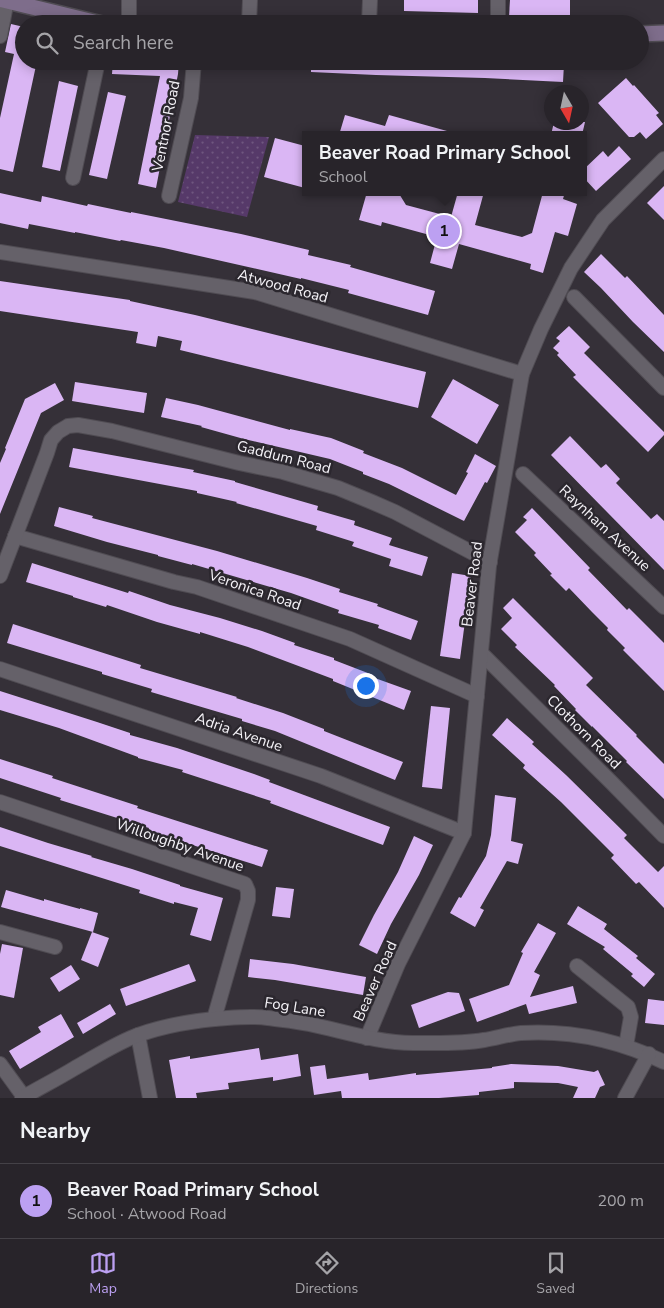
<!DOCTYPE html>
<html lang="en">
<head>
<meta charset="utf-8">
<style>
	body { margin:0; font-family:"Nunito Sans",sans-serif; background:#302c32; color:#f1f3f6 }
	.compass { position:absolute; left:544px; top:85px; width:45px; height:45px; border-radius:50%; background:#28242a; box-shadow:0 2px 12px #0003; rotate:171deg }
	.you { position:absolute; left:365px; top:685px; width:18px; height:18px; margin:-12px; border:4px solid #fff; border-radius:50%; background:#1a73e8; box-shadow:0 0 0 8px #1a73e833 }
	.badge { display:grid; place-items:center; width:32px; height:32px; border-radius:50%; background:#bca0f2; color:#111; font-size:16px; font-weight:700 }
	.pin { position:absolute; translate:-50% -50%; border:2px solid #fff; box-shadow:0 1px 5px #0006 }
	.popup { position:absolute; left:302px; top:131px; width:285px; height:65px; box-sizing:border-box; display:grid; place-content:center; border-radius:0px; background:#28242a; filter:drop-shadow(0 1px 4px #0005); font-size:16px; white-space:nowrap; color:#a5a4a8 }
	.popup b { font-size:19px; color:#f1f3f6 }
	.popup::after { content:''; position:absolute; left:50%; top:100%; margin-left:-10px; border:10px solid transparent; border-top-color:#28242a }
	.list { margin:0; padding:0; list-style:none }
	h2 { display:flex; justify-content:space-between; align-items:center; height:65px; margin:0; padding:0 20px; font-size:21px }
	h2 small { font-size:16px; font-weight:400; color:#a5a4a8 }
	.list li { display:grid; grid-template-columns:32px 1fr auto; gap:15px; align-items:center; box-sizing:border-box; height:75px; padding:0 20px; border-top:1px solid #444147 }
	.list b { display:block; font-size:19px; white-space:nowrap }
	.list p { margin:0; font-size:16px; white-space:nowrap; color:#a5a4a8 }
	.list em { font-size:16px; font-style:normal; color:#a5a4a8 }
	.icon { flex:none; width:28px; height:28px; fill:none; stroke:currentColor; stroke-width:2; stroke-linecap:round; stroke-linejoin:round }
	.map { position:relative; flex:none; width:664px; height:1098px; overflow:hidden }
	.search { position:absolute; background:#28242a; box-shadow:0 2px 12px #0003; left:15px; right:15px; top:15px; height:55px; display:flex; align-items:center; gap:12px; box-sizing:border-box; padding:0 18px; border-radius:28px; color:#a5a4a8; font-size:19px }
	.sheet { height:140px; background:#28242a }
	nav { display:flex; justify-content:space-around; align-items:center; box-sizing:border-box; height:70px; border-top:1px solid #444147; background:#28242a; font-size:14px; color:#a5a4a8 }
	nav a { display:grid; justify-items:center; gap:2px }
	nav .on { color:#bca0f2 }
	.map>svg:first-child { display:block }
</style>
</head>
<body>
<div class="map">
<svg width="664" height="1098" viewBox="0 0 664 1098">
	<defs>
		<pattern id="grass-dots" width="8" height="8" patternUnits="userSpaceOnUse" patternTransform="scale(1.25)"><rect width="8" height="8" fill="#563969"/><path d="M2 2h.1M6 6h.1" fill="none" stroke="#6f567f" stroke-width="1.8" stroke-linecap="round"/></pattern>
	</defs>
	<rect width="100%" height="100%" fill="#353038"/>
	<!-- grass -->
	<polygon fill="url(#grass-dots)" points="195,135 269,137 247,217 178,202"/>
	<!-- building -->
	<g fill="#dab6f4">
		<polygon points="404,0 478,0 478,13 404,11"/>
		<polygon points="510,0 570,0 570,18 509,17"/>
		<polygon points="11,24 24,27 24,61 37,61 13,172 0,169 0,118 14,54 5,52"/>
		<polygon points="113,61 179,61 178,74 156,188 138,184 160,76 112,74"/>
		<polygon points="311,61 519,61 564,64 563,82 485,78 376,75 311,72"/>
		<polygon points="626,78 633,86 634,85 659,113 656,115 663,124 646,139 640,132 634,137 629,137 598,103"/>
		<polygon points="59,81 78,86 60,171 42,167"/>
		<polygon points="108,92 126,96 107,179 89,175"/>
		<polygon points="345,115 385,126 389,115 447,131 446,135 339,135"/>
		<polygon points="554,122 585,122 582,135 551,135"/>
		<polygon points="275,138 305,146 305,188 264,177"/>
		<polygon points="619,146 631,159 596,191 583,177 583,170 603,151 608,157"/>
		<polygon points="664,186 664,220 647,203"/>
		<polygon points="367,192 398,192 406,205 451,217 458,192 484,192 475,225 522,237 532,233 543,192 565,192 563,199 577,204 568,236 555,232 543,273 530,269 531,264 459,244 452,269 430,263 437,237 382,222 381,226 359,220"/>
		<polygon points="0,193 41,202 42,196 87,206 88,204 131,213 131,212 241,234 309,250 308,255 351,265 350,267 435,291 428,315 348,293 349,290 301,278 301,279 164,248 121,240 120,241 75,232 75,233 29,224 28,229 0,223"/>
		<polygon points="601,254 625,278 627,276 664,315 664,352 633,322 601,288 584,272"/>
		<polygon points="0,281 130,300 130,301 195,315 426,372 418,408 180,350 182,341 158,336 156,347 136,343 138,332 0,311"/>
		<polygon points="569,326 590,347 584,353 664,432 664,435 648,452 573,377 576,375 557,355 559,353 553,348 560,341 556,338"/>
		<polygon points="453,379 499,405 477,444 431,417"/>
		<polygon points="75,382 147,393 144,413 72,401"/>
		<polygon points="55,383 64,400 41,413 0,514 0,463 6,449 5,448 25,399"/>
		<polygon points="166,398 198,405 290,430 290,429 331,438 364,451 363,453 402,468 456,495 468,473 466,472 475,454 496,466 487,483 485,482 464,521 389,484 363,474 363,472 330,459 244,439 201,427 202,426 161,417"/>
		<polygon points="570,436 601,468 606,464 620,479 616,483 651,519 657,514 664,521 664,570 551,455"/>
		<polygon points="73,448 194,470 193,472 235,481 235,482 318,506 317,510 355,521 354,525 392,538 389,545 428,557 422,576 389,566 391,559 352,546 354,542 316,530 317,526 236,503 237,502 197,493 197,491 69,467"/>
		<polygon points="59,507 93,516 92,518 217,551 307,578 340,589 339,592 378,604 377,606 418,621 411,640 378,628 379,625 338,613 339,610 291,593 192,564 192,565 158,556 158,555 107,542 54,526"/>
		<polygon points="532,508 590,568 588,570 627,610 629,608 664,643 664,691 623,650 625,648 607,630 608,628 592,612 569,588 566,591 550,575 552,574 534,555 536,553 515,532 527,520 523,517"/>
		<polygon points="32,563 128,593 129,591 170,605 220,618 262,631 295,643 294,645 334,658 334,660 373,675 372,677 411,691 404,710 333,681 333,679 248,647 200,632 200,634 157,622 107,605 106,607 73,597 73,596 26,582"/>
		<polygon points="452,573 471,576 460,659 440,656"/>
		<polygon points="513,598 593,678 586,685 637,735 636,736 664,764 664,799 626,762 627,761 592,726 592,727 575,710 576,709 554,686 555,685 515,647 517,645 501,629 512,618 503,608"/>
		<polygon points="13,624 141,665 140,668 237,697 236,698 283,713 324,729 324,731 403,762 395,780 275,731 242,721 242,719 151,692 152,689 102,674 102,672 7,643"/>
		<polygon points="0,691 97,722 130,733 130,735 177,748 254,774 270,780 269,782 390,827 383,845 270,803 271,801 182,772 183,770 138,758 138,757 59,728 0,710"/>
		<polygon points="431,706 450,708 442,789 422,787"/>
		<polygon points="507,718 534,742 532,744 566,775 627,835 624,838 658,872 664,866 664,908 639,882 636,884 611,858 614,855 561,802 523,768 525,765 492,735"/>
		<polygon points="0,759 53,776 52,778 138,806 137,808 268,850 262,867 148,831 149,828 60,800 61,798 0,778"/>
		<polygon points="495,795 516,798 511,841 523,844 518,864 507,861 480,908 484,910 475,927 450,913 459,897 461,898 486,856 491,835"/>
		<polygon points="0,827 48,843 92,856 91,857 132,869 180,885 180,886 223,898 211,941 190,935 198,908 174,902 174,904 139,893 140,890 0,846"/>
		<polygon points="414,836 433,845 419,875 391,924 377,954 359,945 374,915 398,872"/>
		<polygon points="276,887 294,889 290,918 272,916"/>
		<polygon points="6,890 44,901 44,899 80,909 80,908 98,913 93,932 1,907"/>
		<polygon points="578,906 607,924 604,929 638,956 636,958 655,974 644,987 631,976 633,974 603,949 605,947 567,924"/>
		<polygon points="538,923 556,933 534,972 540,975 530,997 573,986 577,1003 529,1014 526,1004 477,1022 469,999 509,985 523,953 521,952"/>
		<polygon points="92,932 109,938 98,967 81,960"/>
		<polygon points="2,944 23,948 14,998 0,995 0,954"/>
		<polygon points="250,959 293,964 366,977 363,995 275,980 248,977"/>
		<polygon points="189,964 196,981 126,1006 120,989"/>
		<polygon points="71,965 80,979 59,992 50,978"/>
		<polygon points="448,992 459,993 465,1011 419,1028 411,1005"/>
		<polygon points="648,999 664,1001 664,1025 645,1023"/>
		<polygon points="110,1004 116,1014 83,1034 77,1023"/>
		<polygon points="61,1014 74,1037 20,1069 9,1051 41,1032 38,1027"/>
		<polygon points="259,1048 261,1060 298,1054 301,1076 273,1081 273,1077 228,1083 229,1089 196,1093 197,1098 176,1098 169,1060 190,1056 190,1059"/>
		<polygon points="511,1064 558,1066 594,1072 598,1070 605,1085 600,1087 595,1098 573,1098 578,1087 558,1083 514,1082 514,1088 479,1092 479,1095 439,1098 342,1098 341,1091 314,1095 310,1067 325,1065 327,1079 368,1073 369,1080 416,1073 416,1075 492,1068 492,1067"/>
	</g>
	<g fill="none" stroke-linecap="round" stroke-linejoin="round">
		<!-- street casing -->
		<g stroke="#504c53" stroke-width="16">
			<g id="street">
				<polyline points="129,24 129,0"/>
				<polyline points="249,24 250,0"/>
				<polyline points="369,24 370,0"/>
				<polyline points="498,24 498,0"/>
				<polyline points="0,36 7,0"/>
				<polyline points="73,178 98,61"/>
				<polyline points="169,196 191,98 194,61"/>
				<polyline points="0,252 255,292 522,374"/>
				<polyline points="574,297 664,388"/>
				<polyline points="523,474 664,607"/>
				<polyline points="15,536 174,582 197,587 350,639 477,696"/>
				<polyline points="0,576 47,453 51,440 58,432 68,426 78,425 112,431 239,463 283,472 338,488 372,502 395,512 490,562"/>
				<polyline points="481,653 612,783 664,836"/>
				<polyline points="0,669 321,776 464,833"/>
				<polyline points="0,802 245,884 248,891 248,900 214,1019"/>
				<polyline points="0,932 55,947"/>
				<polyline points="577,966 628,1007 631,1017 626,1046"/>
				<polyline points="138,1035 150,1098"/>
				<polyline points="367,1038 398,964 464,833 489,566 522,374 541,329 571,268 603,220 664,159"/>
				<polyline points="0,1064 24,1097"/>
				<path d="M22,1098C39,1088 57,1079 75,1068C95,1057 116,1043 138,1035C166,1025 197,1020 227,1018C240,1017 255,1016 268,1018C282,1020 296,1021 309,1024C343,1031 378,1043 413,1043C437,1043 461,1044 484,1040C497,1038 509,1034 521,1033C570,1030 620,1041 664,1062"/>
				<polyline points="625,1098 649,1054"/>
			</g>
		</g>
		<!-- secondary casing -->
		<g stroke="#504c53" stroke-width="18">
			<g id="secondary">
				<polyline points="3,0 102,24"/>
				<polyline points="640,34 664,33"/>
			</g>
		</g>
		<!-- street -->
		<use href="#street" stroke="#656169" stroke-width="14"/>
		<!-- secondary -->
		<use href="#secondary" stroke="#7e6d8b" stroke-width="15"/>
	</g>
	<g text-anchor="middle" dominant-baseline="central" stroke-width="5" stroke-linejoin="round" paint-order="stroke">
		<!-- street labels -->
		<g font-size="15" fill="#f4f2f7" stroke="#2b272e">
			<text transform="translate(166 126) rotate(-79)">Ventnor Road</text>
			<text transform="translate(283 286) rotate(15)">Atwood Road</text>
			<text transform="translate(284 457) rotate(14)">Gaddum Road</text>
			<text transform="translate(605 528) rotate(43)">Raynham Avenue</text>
			<text transform="translate(472 584) rotate(-83)">Beaver Road</text>
			<text transform="translate(255 590) rotate(19)">Veronica Road</text>
			<text transform="translate(239 732) rotate(19)">Adria Avenue</text>
			<text transform="translate(584 732) rotate(45)">Clothorn Road</text>
			<text transform="translate(180 845) rotate(19)">Willoughby Avenue</text>
			<text transform="translate(375 981) rotate(-66)">Beaver Road</text>
			<text transform="translate(295 1007) rotate(9)">Fog Lane</text>
		</g>
	</g>
</svg>
<svg class="compass" viewBox="-18 -18 36 36"><path d="M0-13l5 13h-10z" fill="#e53935"/><path d="M0 13l5-13h-10z" fill="#a5a4a8"/></svg>
<div class="you"></div>
<div class="pin badge" style="left:444px;top:231px">1</div>
<div class="popup"><b>Beaver Road Primary School</b>School</div>
<div class="search"><svg class="icon" aria-label="search" viewBox="0 0 24 24"><circle cx="10" cy="10" r="6"/><path d="M15 15l6 6"/></svg>Search here</div>
</div>
<section class="sheet">
<h2>Nearby<small></small></h2>
<ul class="list">
<li><span class="badge">1</span><div><b>Beaver Road Primary School</b><p>School · Atwood Road</p></div><em>200 m</em></li>
</ul>
</section>
<nav>
<a class="on"><svg class="icon" aria-label="map" viewBox="0 0 24 24"><path d="M3 6l6-2 6 2 6-2v14l-6 2-6-2-6 2zM9 4v14M15 6v14"/></svg>Map</a>
<a><svg class="icon" aria-label="directions" viewBox="0 0 24 24"><path d="M12 3l9 9-9 9-9-9zM9 14v-3h6M13 9l2 2-2 2"/></svg>Directions</a>
<a><svg class="icon" aria-label="saved" viewBox="0 0 24 24"><path d="M7 4h10v16l-5-4-5 4z"/></svg>Saved</a>
</nav>
</body>
</html>
